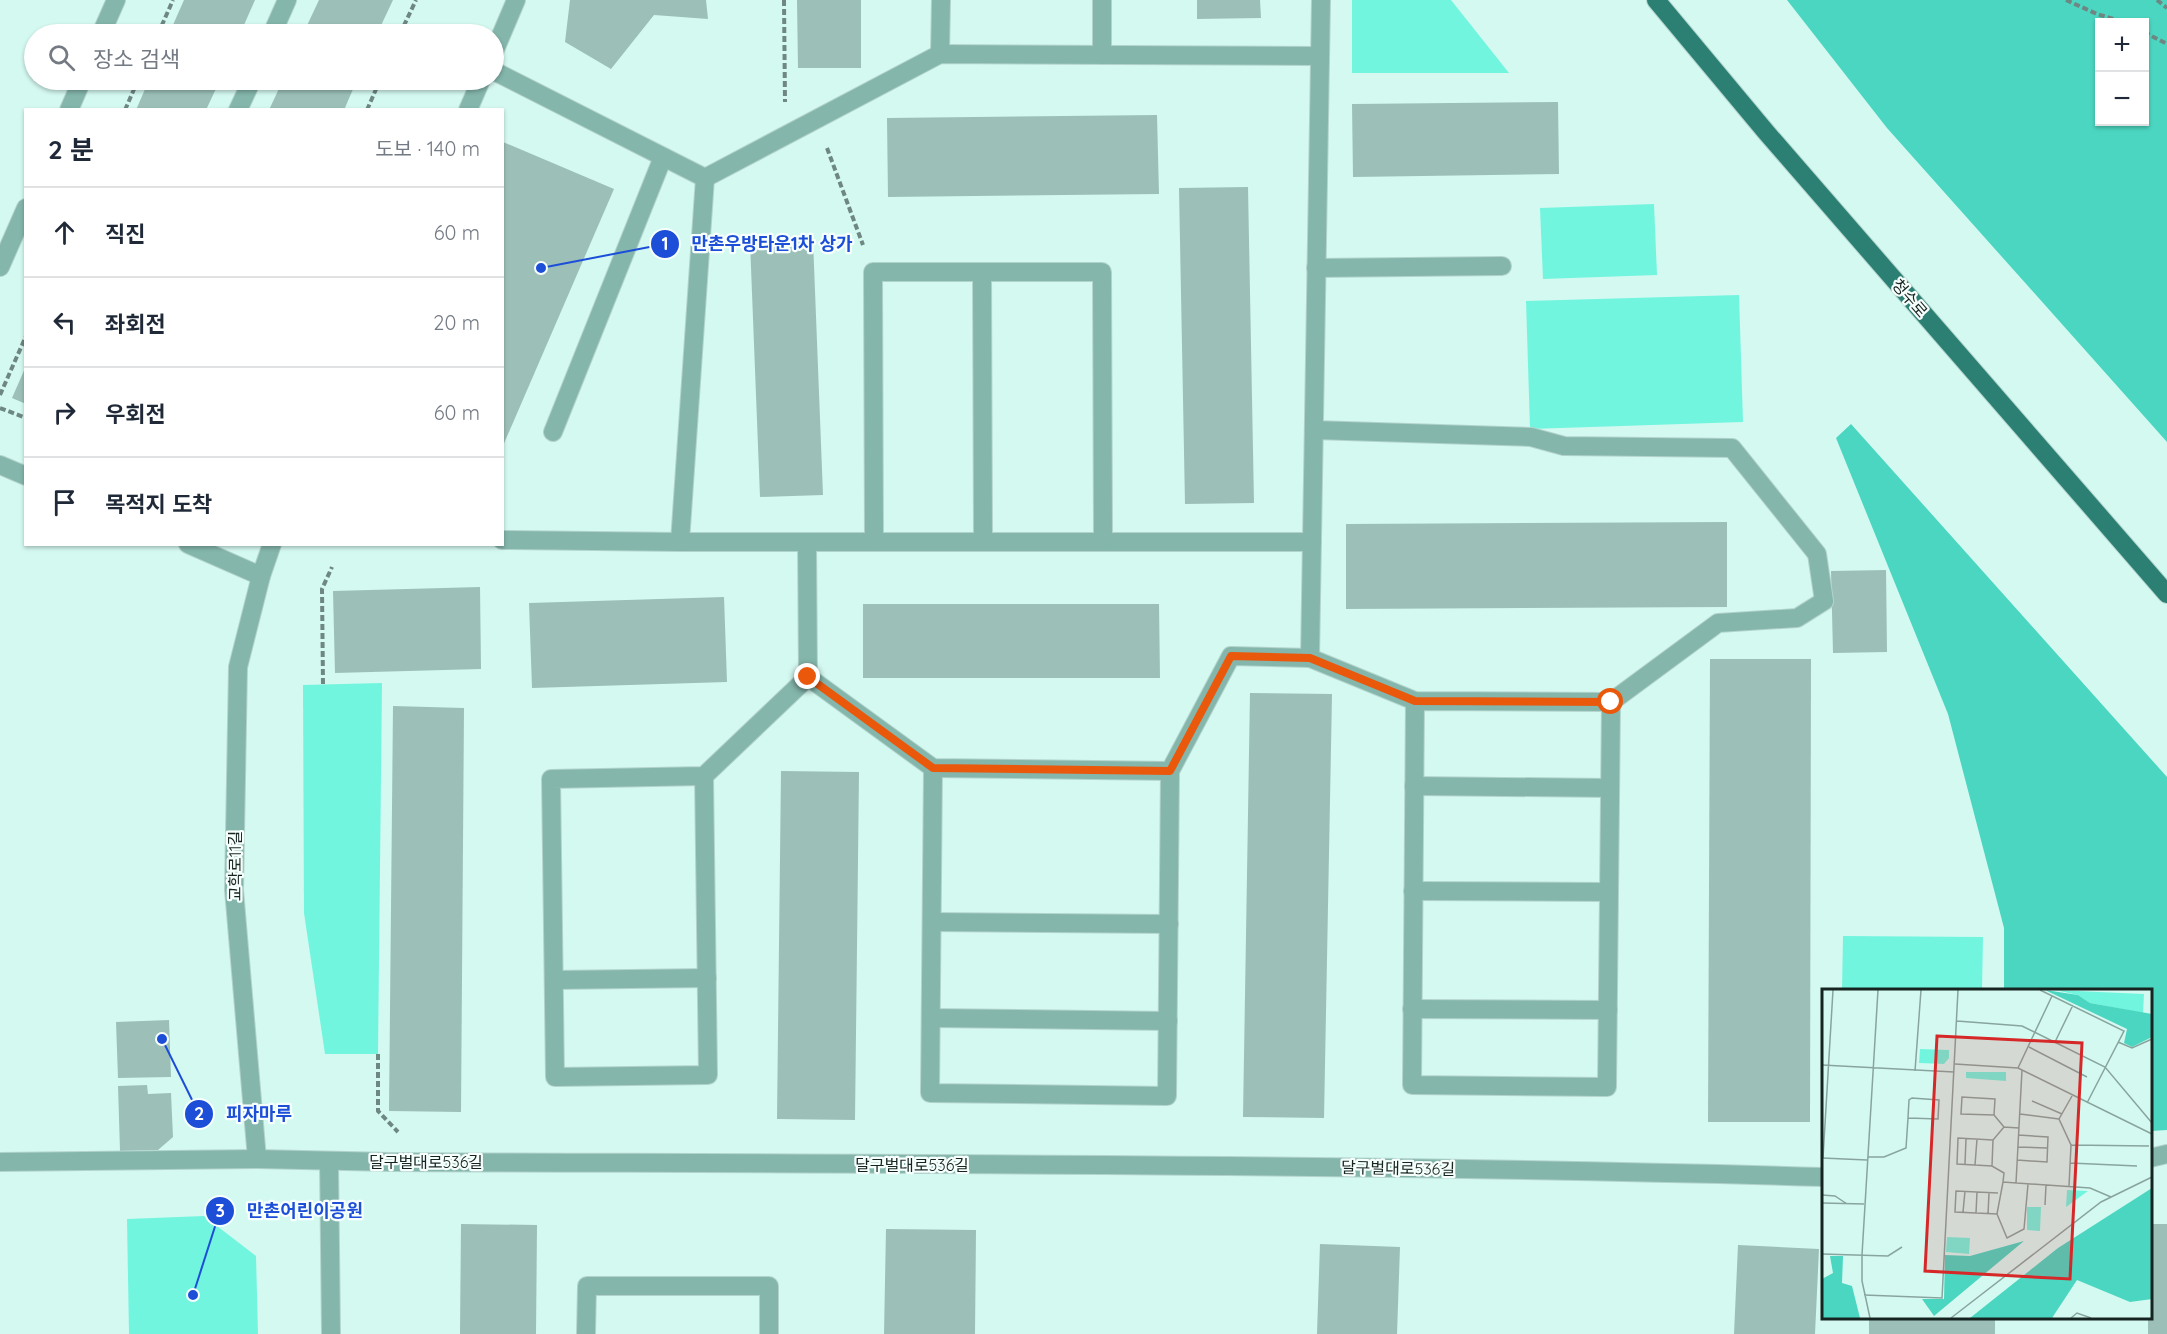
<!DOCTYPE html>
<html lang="ko">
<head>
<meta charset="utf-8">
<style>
	body { margin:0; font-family:Quicksand,"Noto Sans KR",sans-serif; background:#f6f6f7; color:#1f2937 }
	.controls { position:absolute; right:18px; top:18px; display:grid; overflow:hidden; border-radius:0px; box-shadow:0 2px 4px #0004 }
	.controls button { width:54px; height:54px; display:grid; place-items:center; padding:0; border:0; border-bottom:2px solid #e0e1e3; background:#fff; color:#1f2937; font:30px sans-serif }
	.stop { position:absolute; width:18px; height:18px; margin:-14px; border:4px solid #ea580c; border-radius:50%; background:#fff }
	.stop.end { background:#ea580c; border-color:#fff; box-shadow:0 2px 6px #0008 }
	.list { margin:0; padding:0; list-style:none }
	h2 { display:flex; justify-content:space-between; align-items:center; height:78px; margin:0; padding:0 24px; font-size:26px }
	h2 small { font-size:20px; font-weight:400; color:#747a83 }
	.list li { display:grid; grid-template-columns:39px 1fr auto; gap:18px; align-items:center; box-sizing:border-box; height:90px; padding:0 24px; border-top:2px solid #e0e1e3 }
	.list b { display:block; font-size:22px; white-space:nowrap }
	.list em { font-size:20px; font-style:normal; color:#747a83 }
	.icon { flex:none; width:33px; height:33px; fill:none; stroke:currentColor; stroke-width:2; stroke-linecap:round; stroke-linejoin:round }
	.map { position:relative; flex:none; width:2167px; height:1334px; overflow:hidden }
	.search { position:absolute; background:#fff; box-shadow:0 2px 4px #0004; left:24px; top:24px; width:480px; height:66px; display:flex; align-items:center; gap:15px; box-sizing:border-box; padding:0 21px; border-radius:33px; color:#747a83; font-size:22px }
	.panel { position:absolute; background:#fff; box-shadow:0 2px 4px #0004; left:24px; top:108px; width:480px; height:438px; border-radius:0px }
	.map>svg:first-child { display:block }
</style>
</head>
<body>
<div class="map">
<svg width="2167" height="1334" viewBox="0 0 2167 1334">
	<rect width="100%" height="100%" fill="#d4f9f1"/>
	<!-- green -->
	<g fill="#72f5df">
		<polygon points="1352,0 1451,0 1509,73 1352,73"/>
		<polygon points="1654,204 1657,275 1543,279 1540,208"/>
		<polygon points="1739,295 1743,422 1530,429 1526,301"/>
		<polygon points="382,683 378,1054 325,1054 304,913 303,685"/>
		<polygon points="1843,936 1983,937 1982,990 1842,990"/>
		<polygon points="204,1216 256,1256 258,1334 129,1334 127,1219"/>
	</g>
	<!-- forest -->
	<g fill="#4bd6c1" fill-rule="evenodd">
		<path d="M1787,0H2167V442L1887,128ZM2100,22H2144V122H2100Z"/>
		<polygon points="1851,424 2167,777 2167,1130 2151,1131 2150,990 2004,990 2004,928 1948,714 1836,438"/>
	</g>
	<!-- building -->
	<g fill="#9cc0b8">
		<polygon points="184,0 255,0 240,34 169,34"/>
		<polygon points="319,0 393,0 377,34 303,34"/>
		<polygon points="570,0 706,0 708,19 654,15 611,69 565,42"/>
		<polygon points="797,0 861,0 861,68 798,68"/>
		<polygon points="1197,0 1260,0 1261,18 1197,19"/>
		<polygon points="149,80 220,80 206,110 136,110"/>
		<polygon points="283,80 357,80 344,110 269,110"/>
		<polygon points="1558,102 1559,174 1353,177 1352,104"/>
		<polygon points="1157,115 1159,194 888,197 887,118"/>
		<polygon points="503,142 614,189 502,448 502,145"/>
		<polygon points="1248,187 1254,503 1185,504 1179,188"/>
		<polygon points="813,240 823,495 760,497 750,242"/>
		<polygon points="26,366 26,404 12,398"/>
		<polygon points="1727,522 1727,607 1346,609 1346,524"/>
		<polygon points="1886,570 1887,652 1833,653 1831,571"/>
		<polygon points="480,587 481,669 335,673 333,591"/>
		<polygon points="724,597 727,682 532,688 529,603"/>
		<polygon points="863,604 1159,604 1160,678 863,678"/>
		<polygon points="1710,659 1811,659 1810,1122 1708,1122"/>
		<polygon points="1250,693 1332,694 1324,1118 1243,1117"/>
		<polygon points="393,706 464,708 461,1112 389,1111"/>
		<polygon points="781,771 859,772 855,1120 777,1119"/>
		<polygon points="169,1020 171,1077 118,1078 116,1022"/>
		<polygon points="147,1085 148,1094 171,1093 173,1137 158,1150 120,1151 118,1086"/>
		<polygon points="461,1224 537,1225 536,1334 460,1334"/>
		<polygon points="2150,1224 2167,1224 2167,1334 2148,1334 2148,1318 2150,1318"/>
		<polygon points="886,1229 976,1230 975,1334 884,1334"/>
		<polygon points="1320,1244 1400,1247 1397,1334 1317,1334"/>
		<polygon points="1738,1245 1819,1249 1815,1334 1734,1334"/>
		<rect x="1869" y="1318" width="126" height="16"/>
	</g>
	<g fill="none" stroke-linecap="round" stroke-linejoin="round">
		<!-- minor casing -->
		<g stroke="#b2d3cc" stroke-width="20">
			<g id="minor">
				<polyline points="1102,0 1102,55"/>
				<polyline points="1321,0 1310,658 1415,701 1611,702 1607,1087 1412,1085 1415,701"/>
				<polyline points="101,34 116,0"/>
				<polyline points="272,34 287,0"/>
				<polyline points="494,52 516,0"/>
				<polyline points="940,54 941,0"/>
				<polyline points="494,71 705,178 940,54 1320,56"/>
				<polyline points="69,110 82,80"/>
				<polyline points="238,110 252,80"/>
				<polyline points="468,110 481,80"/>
				<polyline points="0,267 26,208"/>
				<polyline points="1316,268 1502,266"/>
				<polyline points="982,272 983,542"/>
				<polyline points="1314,430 1531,437 1564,446 1732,448 1817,554 1824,601 1797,618 1718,623 1611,702"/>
				<polyline points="553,432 663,157"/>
				<polyline points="0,465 26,476"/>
				<polyline points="502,540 680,542 1312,542"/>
				<polyline points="680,542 705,178"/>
				<polyline points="807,542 808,677 933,768 1170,771"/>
				<polyline points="874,542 873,272 1102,272 1103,541"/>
				<polyline points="188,544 261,576"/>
				<polyline points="933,768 930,1093 1167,1096 1170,771 1231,656 1310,658"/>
				<polyline points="704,776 708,1075 555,1077 551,779 704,776 808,677"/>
				<polyline points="1414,786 1610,788"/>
				<polyline points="1413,891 1609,892"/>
				<polyline points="932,922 1169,924"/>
				<polyline points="554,980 707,978"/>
				<polyline points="1412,1009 1608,1010"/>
				<polyline points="931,1018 1168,1021"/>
				<polyline points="2150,1158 2167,1154"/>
				<polyline points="257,1159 234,890 238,667 261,576 272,544"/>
				<polyline points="329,1161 331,1334"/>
				<path d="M0,1162L257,1159L390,1162C868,1164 1346,1163 1824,1177"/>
				<polyline points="586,1334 587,1286 769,1286 769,1334"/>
			</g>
		</g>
		<!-- major casing -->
		<g stroke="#b2d3cc" stroke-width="20">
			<polyline id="major" points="1656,0 1766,132 2167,594"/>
		</g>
		<!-- path -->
		<g stroke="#6f8782" stroke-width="4" stroke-dasharray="6 3" stroke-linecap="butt">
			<polyline points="784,0 785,102"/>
			<polyline points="2066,0 2097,14 2124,22"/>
			<polyline points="2157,0 2167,8"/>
			<polyline points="2144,32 2167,44"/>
			<polyline points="158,34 173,0"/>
			<polyline points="400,34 416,0"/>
			<polyline points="125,110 138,80"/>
			<polyline points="367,110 380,80"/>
			<polyline points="827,148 863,245"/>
			<polyline points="0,395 26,336"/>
			<polyline points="0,408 26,418"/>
			<polyline points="323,684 322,589 332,567"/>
			<polyline points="378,1054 378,1111 398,1132"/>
		</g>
		<!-- minor -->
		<use href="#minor" stroke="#84b6ac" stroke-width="18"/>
		<!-- major -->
		<use href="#major" stroke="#2b8073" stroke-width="18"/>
	</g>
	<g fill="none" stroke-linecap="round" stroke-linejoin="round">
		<!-- route -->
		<polyline stroke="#ea580c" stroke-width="8" points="808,677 933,768 1170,771 1231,656 1310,658 1415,701 1611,702"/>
	</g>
	<g text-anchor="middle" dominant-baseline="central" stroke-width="4.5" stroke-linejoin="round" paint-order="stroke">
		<!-- street labels -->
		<g font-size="16" fill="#162421" stroke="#f7fffd">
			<text transform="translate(1910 298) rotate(49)">청수로</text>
			<text transform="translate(235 866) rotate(-90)">교학로11길</text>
			<text x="426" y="1162">달구벌대로536길</text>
			<text x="912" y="1165">달구벌대로536길</text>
			<text transform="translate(1398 1168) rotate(1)">달구벌대로536길</text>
		</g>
	</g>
	<!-- overview -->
	<g transform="translate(1822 989)">
		<rect width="330" height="330" fill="#d4f9f1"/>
		<path d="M233,1L322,5L321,24L268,14L256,6ZM98,60L127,61V69L122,75L97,74ZM144,83H184V92L144,89ZM245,201L266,202L244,218ZM205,218H219L218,242L205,241ZM125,248L148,249L147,265L124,263Z" fill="#72f5df"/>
		<path d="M223,1L256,6L268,14L330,25V48L310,58L302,54L305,40ZM330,199V310L308,313L255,291L230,329H148L236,259ZM202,252L112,327L100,310H122L123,266L148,267ZM8,267H21L20,294L30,297L38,329H0V290L11,284Z" fill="#4bd6c1"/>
		<path fill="none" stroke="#88a49e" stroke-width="1.5" d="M218,1L302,42L265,114M135,32L200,37L283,78L330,134M233,53L251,16M296,53L310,59L330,50M207,58L265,88M133,75L196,79L330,145M0,76L132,83M196,79L230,7M93,82L99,1M210,112L240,125M198,125L237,130M172,126L139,125L140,108L173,110L172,126L182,138M171,151L136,149L135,175L170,177L182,184L181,193M249,156L327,157M196,158L225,159M46,168H62L84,159L86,129L87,111L90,109L117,111L116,130L86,129M0,169L45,171M1,169L11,1M195,171L225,173L226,148L196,146M248,174L315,177M143,175L144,150M153,176L155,150M170,177L171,151L182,138L197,139M194,194L200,81M247,197L249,156L237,130L250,107M176,204L134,202L133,223L175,225L181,193L268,199L289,208M0,206L13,207L25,215M0,214L42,215M223,216L224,196M141,223L143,202M154,224L155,203M166,225L167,204M175,225L185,249L202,240L206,195M0,265L66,267L80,258M42,306L120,309L136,1M48,329L40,292V266L56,1M129,329L279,213L330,188M249,329L255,324L269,329"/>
		<path fill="#d62828" fill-opacity="0.15" stroke="#d62828" stroke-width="3" d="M115,47L260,54L248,290L103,282Z"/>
		<rect width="330" height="330" fill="none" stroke="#162421" stroke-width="3"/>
	</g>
	<!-- callouts -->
	<path fill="none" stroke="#1d4ed8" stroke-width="2" d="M541 268L665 244M162 1039L199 1114M193 1295L220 1211"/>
	<g fill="#1d4ed8" stroke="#f7fffd" stroke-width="2">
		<circle cx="541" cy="268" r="6"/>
		<circle cx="162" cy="1039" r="6"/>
		<circle cx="193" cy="1295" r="6"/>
		<circle cx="665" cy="244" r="15"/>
		<circle cx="199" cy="1114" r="15"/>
		<circle cx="220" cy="1211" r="15"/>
	</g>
	<g font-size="18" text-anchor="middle" font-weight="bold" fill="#fff">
		<text x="665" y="250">1</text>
		<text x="199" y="1120">2</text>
		<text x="220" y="1217">3</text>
	</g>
	<g font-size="18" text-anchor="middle" font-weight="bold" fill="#1d4ed8" stroke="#f7fffd" stroke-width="4.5" stroke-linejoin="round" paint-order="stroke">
		<text x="772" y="250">만촌우방타운1차 상가</text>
		<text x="259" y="1120">피자마루</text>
		<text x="305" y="1217">만촌어린이공원</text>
	</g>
</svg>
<div class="controls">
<button>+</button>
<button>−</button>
</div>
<div class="stop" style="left:1611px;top:702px"></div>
<div class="stop end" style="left:808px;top:677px"></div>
<div class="search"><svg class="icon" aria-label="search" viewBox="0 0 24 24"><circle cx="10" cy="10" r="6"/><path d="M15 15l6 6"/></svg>장소 검색</div>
<section class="panel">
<h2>2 분<small>도보 · 140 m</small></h2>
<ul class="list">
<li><svg class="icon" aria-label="ahead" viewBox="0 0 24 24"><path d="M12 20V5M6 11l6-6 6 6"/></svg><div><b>직진</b></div><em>60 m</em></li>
<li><svg class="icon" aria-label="left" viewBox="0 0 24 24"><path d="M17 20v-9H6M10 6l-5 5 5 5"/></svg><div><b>좌회전</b></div><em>20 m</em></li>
<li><svg class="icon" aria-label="right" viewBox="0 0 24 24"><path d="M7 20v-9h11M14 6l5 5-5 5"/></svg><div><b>우회전</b></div><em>60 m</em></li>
<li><svg class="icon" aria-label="arrive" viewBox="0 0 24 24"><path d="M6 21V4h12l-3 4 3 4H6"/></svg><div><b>목적지 도착</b></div></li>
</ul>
</section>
</div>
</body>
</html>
